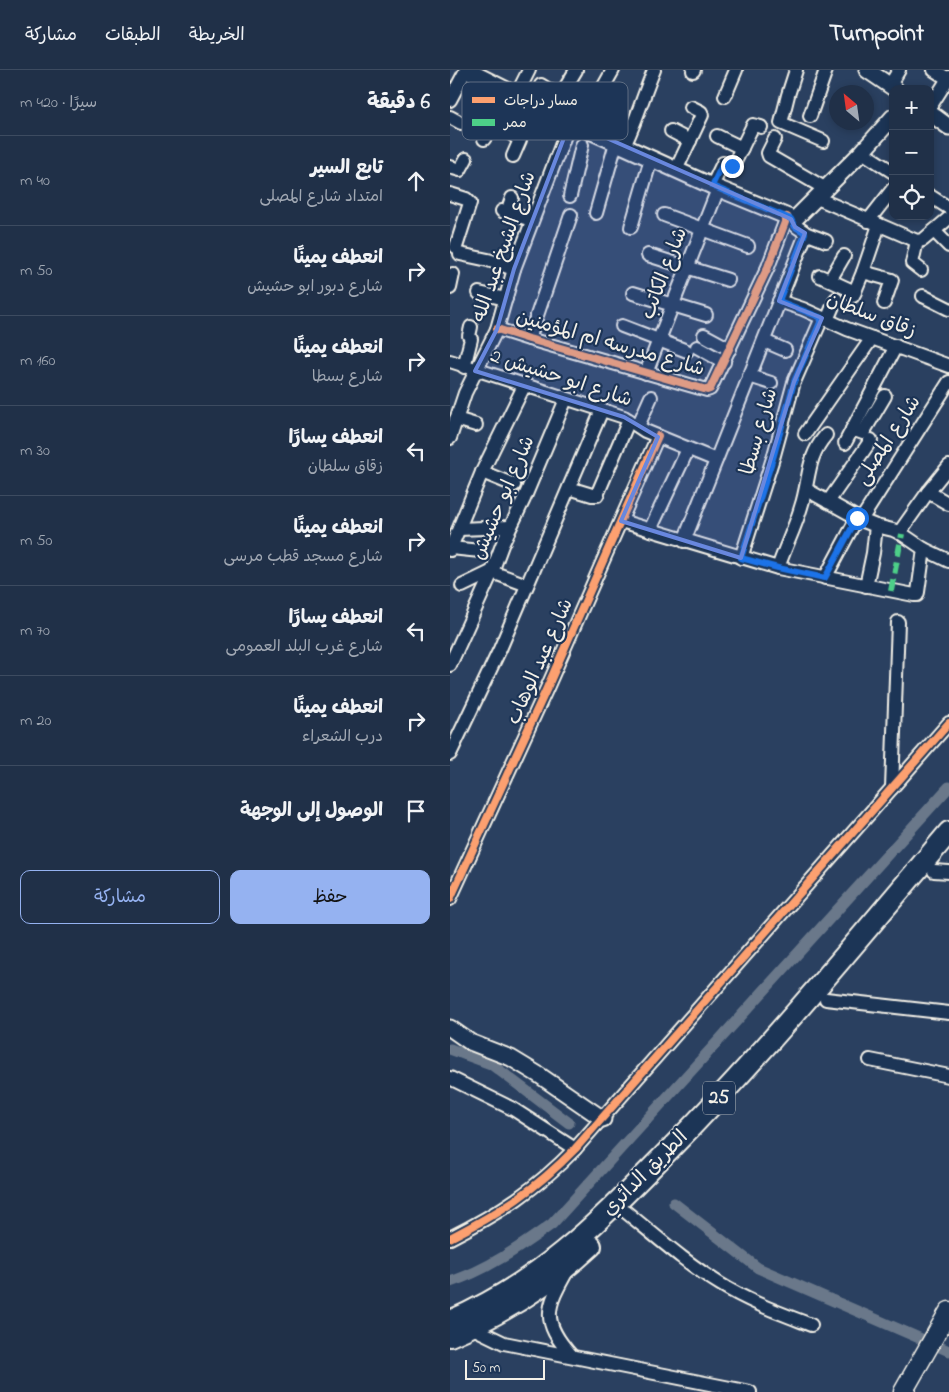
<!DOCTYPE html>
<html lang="ar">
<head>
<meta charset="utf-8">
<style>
	body { margin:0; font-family:"Indie Flower","Playpen Sans Arabic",sans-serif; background:#28384f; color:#f1f3f6; direction:rtl }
	.controls { position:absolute; right:15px; top:15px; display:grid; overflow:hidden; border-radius:10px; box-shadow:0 2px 8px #0003 }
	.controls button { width:45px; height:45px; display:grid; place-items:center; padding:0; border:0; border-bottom:1px solid #3d4b60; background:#203048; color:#f1f3f6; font:25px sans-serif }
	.compass { position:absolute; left:379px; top:15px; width:45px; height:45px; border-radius:50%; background:#203048; box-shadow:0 2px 8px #0003; rotate:331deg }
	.scale { position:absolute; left:15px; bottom:12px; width:80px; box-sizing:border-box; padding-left:5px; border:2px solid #f4f1e8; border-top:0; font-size:14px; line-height:18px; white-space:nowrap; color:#f4f1e8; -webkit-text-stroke:4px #1d3557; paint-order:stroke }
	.stop { position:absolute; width:15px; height:15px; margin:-11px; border:4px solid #1a73e8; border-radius:50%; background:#fff }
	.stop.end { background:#1a73e8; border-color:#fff; box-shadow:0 1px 5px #0008 }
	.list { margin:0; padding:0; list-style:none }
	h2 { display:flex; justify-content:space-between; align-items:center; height:65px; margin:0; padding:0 20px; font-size:21px }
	h2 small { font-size:16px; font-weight:400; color:#a2a9b4 }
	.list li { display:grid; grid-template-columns:32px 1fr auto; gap:15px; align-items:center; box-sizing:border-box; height:90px; padding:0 20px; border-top:1px solid #3d4b60 }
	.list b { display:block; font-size:19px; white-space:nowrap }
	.list p { margin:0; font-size:16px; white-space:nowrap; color:#a2a9b4 }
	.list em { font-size:16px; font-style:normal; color:#a2a9b4 }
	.actions { display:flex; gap:10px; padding:15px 20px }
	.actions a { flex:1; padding:11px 0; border:1px solid #95b2f1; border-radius:10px; text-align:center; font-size:18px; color:#95b2f1 }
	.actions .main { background:#95b2f1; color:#111 }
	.icon { flex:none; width:28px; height:28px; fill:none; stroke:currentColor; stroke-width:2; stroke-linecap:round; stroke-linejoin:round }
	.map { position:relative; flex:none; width:499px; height:1322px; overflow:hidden; direction:ltr }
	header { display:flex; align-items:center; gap:30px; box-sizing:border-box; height:70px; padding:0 25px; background:#203048; border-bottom:1px solid #3d4b60 }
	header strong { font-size:24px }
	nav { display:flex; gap:28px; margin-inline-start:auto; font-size:18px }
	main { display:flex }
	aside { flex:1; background:#203048 }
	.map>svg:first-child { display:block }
</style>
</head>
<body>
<header>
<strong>Turnpoint</strong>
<nav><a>الخريطة</a><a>الطبقات</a><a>مشاركة</a></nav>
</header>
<main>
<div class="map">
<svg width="499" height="1322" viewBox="0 0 499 1322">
	<rect width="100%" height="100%" fill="#2a4060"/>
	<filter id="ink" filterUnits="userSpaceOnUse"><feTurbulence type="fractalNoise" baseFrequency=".02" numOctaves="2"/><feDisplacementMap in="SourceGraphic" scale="10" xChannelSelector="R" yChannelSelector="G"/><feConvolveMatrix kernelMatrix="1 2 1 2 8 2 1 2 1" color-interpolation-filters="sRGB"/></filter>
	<g filter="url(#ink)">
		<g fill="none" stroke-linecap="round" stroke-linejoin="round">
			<!-- canal -->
			<g stroke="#6a788a" stroke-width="11">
				<polyline points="0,979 41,994 119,1053"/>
				<polyline points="224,1133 308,1198 499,1281"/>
				<path d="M0,1212C37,1200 70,1177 102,1154L499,717"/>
			</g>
			<!-- minor casing -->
			<g stroke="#f4f1e8" stroke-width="16">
				<g id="minor">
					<polyline points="346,0 338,25 331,53 373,71"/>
					<polyline points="484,0 498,9"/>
					<polyline points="243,1 244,0"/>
					<polyline points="91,15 110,27"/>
					<polyline points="440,15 449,0"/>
					<polyline points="66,26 79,0"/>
					<polyline points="275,26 286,0"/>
					<polyline points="0,30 16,0"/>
					<polyline points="480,37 499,7"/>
					<polyline points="53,39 67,46 60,63 70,70 63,86"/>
					<polyline points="100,43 126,0"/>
					<polyline points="360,46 376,0"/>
					<polyline points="0,47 11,53"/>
					<polyline points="131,57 163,0"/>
					<polyline points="221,61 240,71"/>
					<polyline points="267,66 292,78"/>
					<polyline points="34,69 62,24"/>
					<polyline points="325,69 318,83 319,86 376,119"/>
					<path d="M174,76C186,52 193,26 204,0"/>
					<polyline points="412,82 443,102"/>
					<polyline points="0,97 10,100 16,89"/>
					<polyline points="226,100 252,45 251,42 241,37"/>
					<polyline points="262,116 273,93 283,96 303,55 311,57"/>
					<polyline points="0,124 16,129 20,133 6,177"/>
					<polyline points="120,126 132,75"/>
					<polyline points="480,126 499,138"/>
					<polyline points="367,128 467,171 473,170 499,148"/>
					<polyline points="52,141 82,150"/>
					<polyline points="57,142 62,128"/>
					<polyline points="146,143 166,73"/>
					<polyline points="214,145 298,176"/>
					<polyline points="418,151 443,119"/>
					<polyline points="181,157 201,89"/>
					<polyline points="484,161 499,176"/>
					<polyline points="355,163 376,171"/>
					<polyline points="467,171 462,193 471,200"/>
					<polyline points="10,184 38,190 64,199"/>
					<polyline points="198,185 278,210"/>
					<polyline points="413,202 442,210 434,233"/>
					<polyline points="370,206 405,222"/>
					<polyline points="380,210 394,186"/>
					<polyline points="0,218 3,204"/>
					<polyline points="29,223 56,229"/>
					<polyline points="183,223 256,245"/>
					<polyline points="403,226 413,202 429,155"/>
					<polyline points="473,226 499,239"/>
					<polyline points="329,231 353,239 397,259 499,296"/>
					<polyline points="377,250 386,229"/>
					<polyline points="172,256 237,281"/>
					<polyline points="47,259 79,269 257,320 260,319 318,197 337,147"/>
					<polyline points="254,265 280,279"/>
					<polyline points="79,269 121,145"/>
					<polyline points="314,271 335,280"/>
					<polyline points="247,277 274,292"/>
					<polyline points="0,291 174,347 195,361 266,390"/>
					<polyline points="14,297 21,269 19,266 21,257"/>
					<polyline points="196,303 268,119"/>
					<polyline points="299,306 321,313"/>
					<polyline points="6,349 26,355"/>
					<polyline points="188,356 201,327"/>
					<polyline points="402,359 413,363 435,326"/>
					<polyline points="355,364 422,268"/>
					<polyline points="0,368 15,323 47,259 64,199 120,52"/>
					<polyline points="395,373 446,276"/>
					<polyline points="32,402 64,415"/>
					<polyline points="119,418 142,425 147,425 179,350"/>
					<polyline points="357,420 411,450 426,456 443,460 452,464 474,479 499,491"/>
					<polyline points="478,422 499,434"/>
					<polyline points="378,432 421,370"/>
					<polyline points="411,450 499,312"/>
					<polyline points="171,451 328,498 464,525 467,525 468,522 474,479"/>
					<polyline points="9,459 60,457"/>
					<polyline points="200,460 238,379"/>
					<polyline points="449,463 478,422 499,396"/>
					<path d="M234,471L356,164C351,157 346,160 341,149"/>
					<polyline points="1,478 30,481"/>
					<polyline points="0,480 32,402 74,316"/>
					<polyline points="291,488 324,385 344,312 372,248"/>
					<path d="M328,498C335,477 345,458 351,437C360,410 356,388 376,365"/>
					<polyline points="42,502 77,515"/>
					<polyline points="375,508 407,448"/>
					<polyline points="12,516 43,501"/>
					<polyline points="416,516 423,483 426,456"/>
					<polyline points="0,595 42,502 52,475 74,429 116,329"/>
					<polyline points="0,684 50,579 152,340"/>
					<polyline points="442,718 448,552"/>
					<polyline points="484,801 499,802"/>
					<polyline points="0,829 97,618 208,366"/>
					<polyline points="376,929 499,943"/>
					<polyline points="420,990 499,1006"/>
					<polyline points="0,1008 63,1039 125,1079"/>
					<path d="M176,1142C207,1167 236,1193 270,1214C299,1232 330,1243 361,1255"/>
					<path d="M0,1168C51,1142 85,1120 125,1079L499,653"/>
					<path d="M117,1201C96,1238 91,1251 121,1285"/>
					<polyline points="21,1257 54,1273 300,1322"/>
				</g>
			</g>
			<!-- tertiary casing -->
			<g stroke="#f4f1e8" stroke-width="19">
				<g id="tertiary">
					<polyline points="17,0 120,52 262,116 343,149 346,148 412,82 443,47"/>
					<polyline points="417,0 445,19"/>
					<polyline points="480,43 499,57"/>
					<polyline points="0,958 20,972 61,988 89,1005 153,1049"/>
				</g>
			</g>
			<!-- secondary casing -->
			<g stroke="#f4f1e8" stroke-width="21">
				<polyline id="secondary" points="453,1322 499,1241"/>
			</g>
			<!-- trunk casing -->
			<g stroke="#f4f1e8" stroke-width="24">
				<g id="trunk">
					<path d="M0,1251C94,1210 149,1151 219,1080C318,979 408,870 499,762"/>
					<path d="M0,1266C53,1244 99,1215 141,1176"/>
				</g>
			</g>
			<!-- minor -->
			<use href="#minor" stroke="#1d3557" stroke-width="12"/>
			<!-- tertiary -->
			<use href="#tertiary" stroke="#1d3557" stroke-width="15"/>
			<!-- secondary -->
			<use href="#secondary" stroke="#1d3557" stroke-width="18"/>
			<!-- trunk -->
			<use href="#trunk" stroke="#1d3557" stroke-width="20"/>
			<!-- quiet -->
			<polyline stroke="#4dcf88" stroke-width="6" stroke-dasharray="12 6" stroke-linecap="butt" points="441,521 452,464"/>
			<!-- cycleway casing -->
			<g stroke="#1d3557" stroke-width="11">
				<g id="cycleway">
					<polyline points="47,259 79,269 257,320 260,319 318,197 337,147"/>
					<polyline points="0,829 97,618 208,366"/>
					<path d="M0,1168C51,1142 85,1120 125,1079L499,653"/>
				</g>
			</g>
			<!-- cycleway -->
			<use href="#cycleway" stroke="#fca06f" stroke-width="8"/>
		</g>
	</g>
	<g fill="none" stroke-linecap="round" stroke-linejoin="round" filter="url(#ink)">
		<!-- route -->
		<polyline stroke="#1a73e8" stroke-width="6" points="282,96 273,93 262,116 341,149 345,157 355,163 329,231 372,248 344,312 324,385 291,488 328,498 375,508 407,448"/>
	</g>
	<!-- marked area -->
	<path fill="#6887de" fill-opacity="0.2" stroke="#6887de" stroke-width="4" stroke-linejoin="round" d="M120,52L341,149L345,157L355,163L329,231L372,248L344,312L291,488L171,451L208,367L174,347L25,301L47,259L64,199Z"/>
	<g text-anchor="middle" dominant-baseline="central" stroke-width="4.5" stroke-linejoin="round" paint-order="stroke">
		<!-- shield labels -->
		<rect fill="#1d3557" stroke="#b4b9bc" stroke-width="1" x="253" y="1011.5" width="32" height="33" rx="4"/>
		<g font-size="19" font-weight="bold" fill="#f4f1e8">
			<text x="269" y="1028">25</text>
		</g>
		<!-- street labels -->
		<g font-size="20" fill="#f4f1e8" stroke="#1d3557">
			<text transform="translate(55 177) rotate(-71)">شارع الشيخ عبد الله</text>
			<text transform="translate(215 204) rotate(-69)">شارع الكاتب</text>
			<text transform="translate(421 246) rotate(21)">زقاق سلطان</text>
			<text transform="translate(160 274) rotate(16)">شارع مدرسه ام المؤمنين</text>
			<text transform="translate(111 309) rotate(18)">شارع ابو حشيش 2</text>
			<text transform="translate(310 362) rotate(-74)">شارع بسطا</text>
			<text transform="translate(439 371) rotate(-57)">شارع المصلى</text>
			<text transform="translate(54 428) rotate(-67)">شارع ابو حشيش</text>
			<text transform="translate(91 592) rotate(-66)">شارع عبد الوهاب</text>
			<text transform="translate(196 1104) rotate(-45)">الطريق الدائري</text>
		</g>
	</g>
	<!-- legend -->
	<rect x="12" y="12" width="166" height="58" rx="8" fill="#1d3557" stroke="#5e6d82" stroke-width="1"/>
	<rect x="22" y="27" width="23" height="6" fill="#fca06f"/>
	<rect x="22" y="49" width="23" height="7" fill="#4dcf88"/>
	<g font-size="14" fill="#f4f1e8">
		<text x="54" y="35">مسار دراجات</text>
		<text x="54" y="57">ممر</text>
	</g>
</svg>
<div class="controls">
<button>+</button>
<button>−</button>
<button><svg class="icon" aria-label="locate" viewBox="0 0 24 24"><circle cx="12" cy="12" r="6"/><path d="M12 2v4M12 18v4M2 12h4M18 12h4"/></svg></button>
</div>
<svg class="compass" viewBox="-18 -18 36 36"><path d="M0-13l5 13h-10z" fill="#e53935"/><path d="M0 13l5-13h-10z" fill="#a2a9b4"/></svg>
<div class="scale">50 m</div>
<div class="stop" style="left:407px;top:448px"></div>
<div class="stop end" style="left:282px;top:96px"></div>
</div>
<aside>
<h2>6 دقيقة<small>سيرًا · 420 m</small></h2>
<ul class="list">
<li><svg class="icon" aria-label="ahead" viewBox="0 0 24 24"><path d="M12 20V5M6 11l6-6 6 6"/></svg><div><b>تابع السير</b><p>امتداد شارع المصلى</p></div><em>40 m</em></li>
<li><svg class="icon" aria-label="right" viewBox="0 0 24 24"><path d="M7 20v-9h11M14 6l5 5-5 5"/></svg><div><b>انعطف يمينًا</b><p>شارع دبور ابو حشيش</p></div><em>50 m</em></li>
<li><svg class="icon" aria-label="right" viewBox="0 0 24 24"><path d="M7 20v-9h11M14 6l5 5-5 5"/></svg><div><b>انعطف يمينًا</b><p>شارع بسطا</p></div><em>160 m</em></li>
<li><svg class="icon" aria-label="left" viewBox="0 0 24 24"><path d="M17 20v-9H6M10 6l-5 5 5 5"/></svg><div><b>انعطف يسارًا</b><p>زقاق سلطان</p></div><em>30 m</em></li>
<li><svg class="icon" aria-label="right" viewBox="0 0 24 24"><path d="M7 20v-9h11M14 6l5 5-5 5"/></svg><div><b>انعطف يمينًا</b><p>شارع مسجد قطب مرسى</p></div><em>50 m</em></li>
<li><svg class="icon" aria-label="left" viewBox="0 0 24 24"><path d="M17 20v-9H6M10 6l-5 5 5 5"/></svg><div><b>انعطف يسارًا</b><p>شارع غرب البلد العمومى</p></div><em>70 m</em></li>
<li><svg class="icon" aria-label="right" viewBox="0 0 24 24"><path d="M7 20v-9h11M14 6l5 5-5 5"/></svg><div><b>انعطف يمينًا</b><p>درب الشعراء</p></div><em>20 m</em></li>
<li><svg class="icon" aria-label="arrive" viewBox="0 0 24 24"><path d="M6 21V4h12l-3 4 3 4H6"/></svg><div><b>الوصول إلى الوجهة</b></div></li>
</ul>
<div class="actions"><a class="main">حفظ</a><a>مشاركة</a></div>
</aside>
</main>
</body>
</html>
